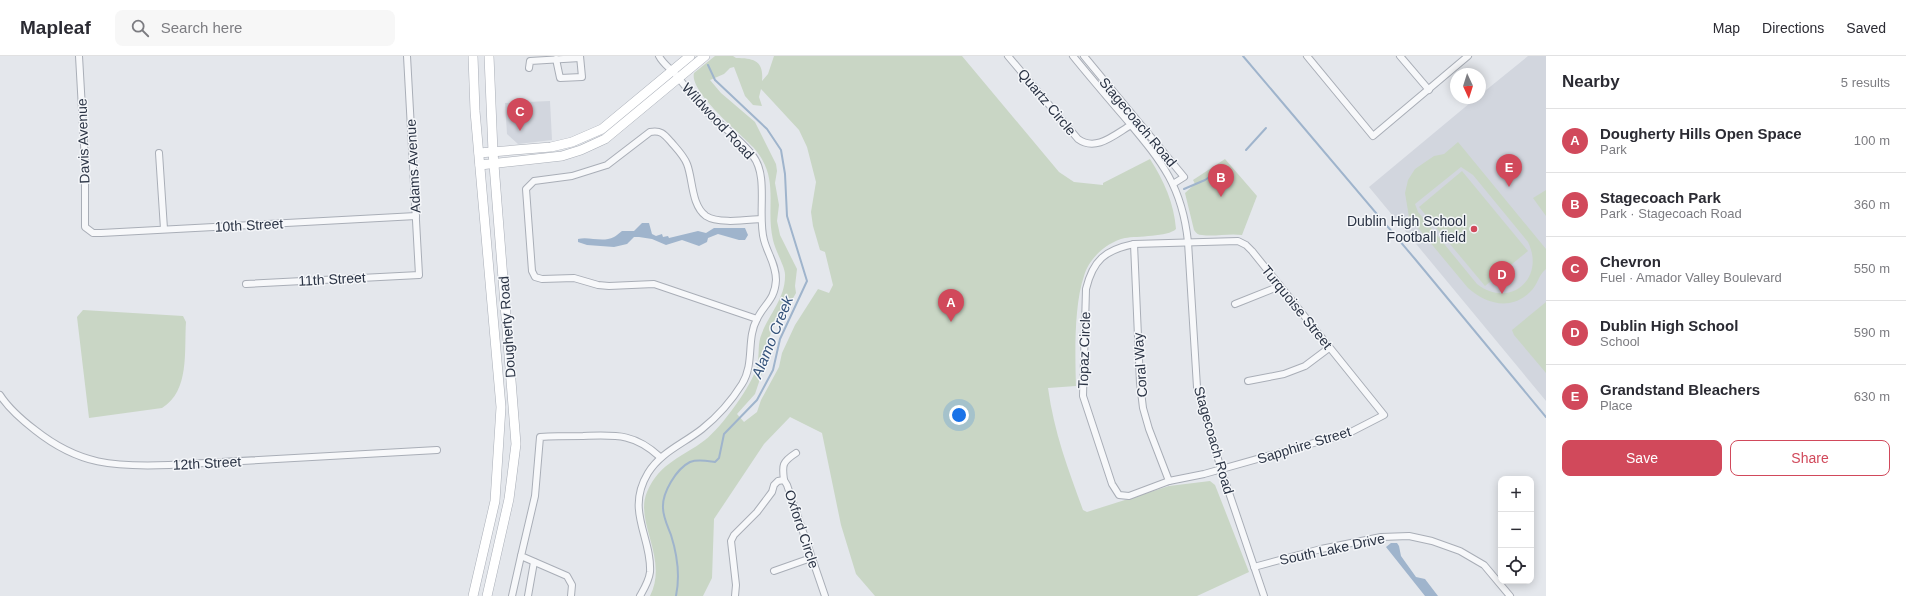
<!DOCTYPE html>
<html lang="en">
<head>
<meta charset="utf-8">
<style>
	body { margin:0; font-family:Arial,sans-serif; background:#f7f7f7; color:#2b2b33 }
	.controls { position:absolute; right:12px; bottom:12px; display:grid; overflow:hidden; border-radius:8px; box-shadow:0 2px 10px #0003 }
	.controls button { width:36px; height:36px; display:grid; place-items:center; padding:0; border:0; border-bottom:1px solid #e1e1e2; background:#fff; color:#2b2b33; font:20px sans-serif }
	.compass { position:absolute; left:1450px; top:12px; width:36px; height:36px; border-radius:50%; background:#fff; box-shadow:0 2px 10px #0003; rotate:176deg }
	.you { position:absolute; left:959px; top:359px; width:14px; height:14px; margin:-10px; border:3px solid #fff; border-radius:50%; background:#1a73e8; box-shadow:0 0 0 6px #1a73e833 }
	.badge { display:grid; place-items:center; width:26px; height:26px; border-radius:50%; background:#d1495b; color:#fff; font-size:13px; font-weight:700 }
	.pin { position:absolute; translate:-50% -33px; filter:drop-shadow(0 1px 2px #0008) }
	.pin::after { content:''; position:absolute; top:21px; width:14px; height:12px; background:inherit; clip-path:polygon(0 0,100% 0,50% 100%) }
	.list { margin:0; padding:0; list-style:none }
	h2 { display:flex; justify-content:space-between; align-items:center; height:52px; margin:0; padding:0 16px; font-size:17px }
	h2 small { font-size:13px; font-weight:400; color:#7c7c81 }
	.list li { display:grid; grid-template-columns:26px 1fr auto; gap:12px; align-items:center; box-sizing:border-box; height:64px; padding:0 16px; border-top:1px solid #e1e1e2 }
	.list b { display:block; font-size:15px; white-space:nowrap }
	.list p { margin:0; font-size:13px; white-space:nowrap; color:#7c7c81 }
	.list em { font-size:13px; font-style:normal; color:#7c7c81 }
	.actions { display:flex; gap:8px; padding:12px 16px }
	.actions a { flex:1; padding:9px 0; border:1px solid #d1495b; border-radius:8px; text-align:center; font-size:14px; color:#d1495b }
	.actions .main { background:#d1495b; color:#fff }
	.icon { flex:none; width:22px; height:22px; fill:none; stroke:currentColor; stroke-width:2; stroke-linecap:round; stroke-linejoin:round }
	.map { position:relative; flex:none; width:1546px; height:540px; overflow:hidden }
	header { display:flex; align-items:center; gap:24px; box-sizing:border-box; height:56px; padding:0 20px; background:#fff; border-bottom:1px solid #e1e1e2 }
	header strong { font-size:19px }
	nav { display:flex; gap:22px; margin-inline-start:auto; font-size:14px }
	.search { width:280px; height:36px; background:#f7f7f7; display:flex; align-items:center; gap:10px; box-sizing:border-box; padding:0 14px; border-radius:8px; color:#7c7c81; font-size:15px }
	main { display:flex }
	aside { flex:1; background:#fff }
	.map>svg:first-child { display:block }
</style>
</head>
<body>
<header>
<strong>Mapleaf</strong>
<div class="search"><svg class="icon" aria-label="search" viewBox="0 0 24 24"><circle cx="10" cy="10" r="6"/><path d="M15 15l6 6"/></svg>Search here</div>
<nav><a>Map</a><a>Directions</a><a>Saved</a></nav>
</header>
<main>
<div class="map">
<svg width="1546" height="540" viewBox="0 0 1546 540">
	<rect width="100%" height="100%" fill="#e4e7ec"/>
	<!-- built -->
	<g fill="#d2d6de">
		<polygon points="1528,0 1546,0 1546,345 1369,131 1476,42 1480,42 1480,39"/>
		<polygon points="550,45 552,84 518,88 507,78 505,47"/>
	</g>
	<!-- green -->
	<g fill="#c9d6c5" fill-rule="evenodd">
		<path d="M715,0H733L736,2C754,2 764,5 762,25L768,18L774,0H962L1059,116L1074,126L1103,129V127L1150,103C1164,125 1174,147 1176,173C1168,181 1137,180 1125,182C1107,186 1089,202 1084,220C1074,249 1075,298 1076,330L1048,332C1054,376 1068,413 1083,454L1087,456L1169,430L1210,425L1215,429L1217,434L1249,516L1197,540H875L856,518L841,469L822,377L790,361L764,388L714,463L712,522L703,540H650C669,502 634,466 647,436C660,406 683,401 705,384C721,372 753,328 757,310C760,298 757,288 762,277C770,257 786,241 785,218C785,211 775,194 773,184C765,150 781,122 753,91C740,77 689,36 694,17ZM734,11L745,40L753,49L762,50L759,41L761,33L799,74L807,91L816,126L811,156L813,170L820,194L825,196L833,229L829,237L818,233L795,269L782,297L779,311L761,344L757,356L744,366L737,358L755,338L767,302V292L771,276L786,249L792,244L796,237L795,230L797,213L780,179L777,165L779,149L775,127L777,115L776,108L755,66L721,37L710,24L724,18L730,12Z"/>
		<path d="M1458,86L1546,193V213C1538,219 1538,229 1530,236C1511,255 1486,248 1468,232L1409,161L1405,137L1408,124L1415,113L1434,100L1444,98ZM1461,111L1473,119L1528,186C1546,223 1509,253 1477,228L1418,156L1415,148Z"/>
		<path d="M1225,103L1257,140L1242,179C1228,177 1215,181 1202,179C1198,179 1196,177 1194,174L1185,137L1195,128L1193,124Z"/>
		<polygon points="1462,115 1528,195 1485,230 1419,151"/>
		<polygon points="1546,134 1546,160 1533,142"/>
		<polygon points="1546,246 1546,317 1514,279 1512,274"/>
		<path d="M83,254L183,260L186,266C184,295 190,335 162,352L89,362L77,261Z"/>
	</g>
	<!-- water -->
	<g fill="#9fb4cc">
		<path d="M642,167H649L652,178L656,180L662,178L663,181L668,180L669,182L698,175L706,177L714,172H745L748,179L745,184H739L718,178L708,182L707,186L699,190L682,184L666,189L652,183L639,181H634L627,188L614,191L587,189L578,186V183C589,180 602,187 614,181C616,180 619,177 622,175H634Z"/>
		<polygon points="1391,487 1397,487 1399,490 1401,500 1416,521 1425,523 1438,540 1425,540 1386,491"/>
	</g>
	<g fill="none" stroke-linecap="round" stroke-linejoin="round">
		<!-- stream -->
		<g stroke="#9fb4cc" stroke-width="2">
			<polyline points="1243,0 1415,203 1546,361"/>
			<polyline points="1246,94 1266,72"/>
			<polyline points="1184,133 1205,124 1224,111"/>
			<path d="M676,540C680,521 677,498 671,479C668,471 663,461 663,452C662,437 676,413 690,406C698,403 707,405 715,406L719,402L724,378L757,344L773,314L780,283L807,225L787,160L785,118L781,94L767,73L715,24L708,9"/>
		</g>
		<!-- street casing -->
		<g stroke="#a9aeb7" stroke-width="8">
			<g id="street">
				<polyline points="79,0 85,106 85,171 93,177 101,177 416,160"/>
				<path d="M1008,0L1078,83C1096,96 1114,79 1131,69"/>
				<path d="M1073,0C1090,21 1108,42 1126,63C1161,105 1182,129 1188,186L1197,331L1221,413L1264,540"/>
				<polyline points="1084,0 1184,121 1173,128"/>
				<polyline points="1307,0 1373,80 1468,0"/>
				<polyline points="1400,0 1429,34"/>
				<polyline points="556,3 560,22 582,21 580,0"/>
				<polyline points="529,12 530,5 580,2"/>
				<polyline points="159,97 164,173"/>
				<path d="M1238,185L1246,189L1252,195L1384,359L1349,377L1204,418L1169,425L1129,440L1119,439L1112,428L1083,340L1086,233C1093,204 1105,194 1134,188Z"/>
				<polyline points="1134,188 1140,327 1143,352 1149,373 1169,425"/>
				<polyline points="246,228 419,219 407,0"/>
				<polyline points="1235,248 1280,230"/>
				<path d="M757,263L654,228L609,230L598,229L574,222L542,223L535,221L532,215L526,133L534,125L572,120L607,109L650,76C661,74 664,78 671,86C677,93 684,100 687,108C693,123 691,149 706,160C718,168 746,164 761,163"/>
				<polyline points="1248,325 1284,318 1305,310 1329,292"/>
				<path d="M0,339C9,353 22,364 35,374C79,409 114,411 169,409L437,394"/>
				<path d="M784,424C782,409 782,406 796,397"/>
				<polyline points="1254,511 1321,493 1381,481 1409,480 1432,485 1460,495 1484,509 1510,540"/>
				<polyline points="774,515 811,502"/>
				<polyline points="512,540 521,500"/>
				<polyline points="528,540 534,506"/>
				<path d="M571,540L572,529L567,520L521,500L535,440L540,381C555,380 569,380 583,380C616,379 634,377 660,401"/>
				<path d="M640,540C644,533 649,525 650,516C652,481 625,455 648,417C661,396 683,388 702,373C717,361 732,344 742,328C755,307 746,283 757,263C764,248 775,244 776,224C776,208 768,199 764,184C757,159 769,121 753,100C741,84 723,71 709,58C697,46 687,32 676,19C670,12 663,8 659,0"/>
				<polyline points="735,540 736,529 731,485 734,479 757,456 772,436 774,429 778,425 784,424 787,429 825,540"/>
			</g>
		</g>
		<!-- secondary casing -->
		<g stroke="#a9aeb7" stroke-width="10">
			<g id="secondary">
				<polyline points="473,0 475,55 501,351 495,445 473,540"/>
				<polyline points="479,97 551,91 572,86 602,73 690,0"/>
				<polyline points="480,109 562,100 581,94 605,83 705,0"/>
				<polyline points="487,540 509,443 516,388 493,96 489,0"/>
			</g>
		</g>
		<!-- street -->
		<use href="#street" stroke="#f7f8fa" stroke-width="6"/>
		<!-- secondary -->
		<use href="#secondary" stroke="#fff" stroke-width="9"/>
	</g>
	<!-- markers -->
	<circle fill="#d1495b" stroke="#f4f6f9" stroke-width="1.5" cx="1474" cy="173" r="4"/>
	<g text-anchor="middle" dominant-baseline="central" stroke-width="3" stroke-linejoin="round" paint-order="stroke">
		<!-- street labels -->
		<g font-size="14" fill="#2b3445" stroke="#f4f6f9">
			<text transform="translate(1047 46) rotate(50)">Quartz Circle</text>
			<text transform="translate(718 65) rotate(47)">Wildwood Road</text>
			<text transform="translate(1138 66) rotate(50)">Stagecoach Road</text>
			<text transform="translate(83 85) rotate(-92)">Davis Avenue</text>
			<text transform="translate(413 110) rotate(-93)">Adams Avenue</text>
			<text transform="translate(249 169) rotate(-3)">10th Street</text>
			<text transform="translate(332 223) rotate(-3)">11th Street</text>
			<text transform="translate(1297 251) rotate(51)">Turquoise Street</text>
			<text transform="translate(507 271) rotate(-94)">Dougherty Road</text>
			<text transform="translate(1084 294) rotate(-88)">Topaz Circle</text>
			<text transform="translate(1140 309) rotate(-94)">Coral Way</text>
			<text transform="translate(1214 384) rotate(74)">Stagecoach Road</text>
			<text transform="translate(1304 389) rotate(-17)">Sapphire Street</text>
			<text transform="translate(207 407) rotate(-3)">12th Street</text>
			<text transform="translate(802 473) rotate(72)">Oxford Circle</text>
			<text transform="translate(1332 493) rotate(-12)">South Lake Drive</text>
		</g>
		<!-- poi labels -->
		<g font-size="14" fill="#2b3445" stroke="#f4f6f9" text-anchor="end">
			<text x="1466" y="165">Dublin High School<tspan x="1466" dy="16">Football field</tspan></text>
		</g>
		<!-- water labels -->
		<g font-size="15" font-style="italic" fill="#34527a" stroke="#f4f6f9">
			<text transform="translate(772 281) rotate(-68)">Alamo Creek</text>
		</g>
	</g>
</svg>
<div class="controls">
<button>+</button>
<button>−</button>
<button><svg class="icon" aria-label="locate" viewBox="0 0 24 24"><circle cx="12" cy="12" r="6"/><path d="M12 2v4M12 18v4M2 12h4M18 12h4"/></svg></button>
</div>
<svg class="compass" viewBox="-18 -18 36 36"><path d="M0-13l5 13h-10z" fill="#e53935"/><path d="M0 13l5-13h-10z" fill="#7c7c81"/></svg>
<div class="you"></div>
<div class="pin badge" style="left:951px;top:266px">A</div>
<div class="pin badge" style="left:1221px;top:141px">B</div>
<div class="pin badge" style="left:520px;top:75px">C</div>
<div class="pin badge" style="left:1502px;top:238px">D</div>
<div class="pin badge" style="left:1509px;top:131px">E</div>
</div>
<aside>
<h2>Nearby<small>5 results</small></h2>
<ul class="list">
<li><span class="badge">A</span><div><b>Dougherty Hills Open Space</b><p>Park</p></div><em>100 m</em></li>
<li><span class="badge">B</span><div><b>Stagecoach Park</b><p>Park · Stagecoach Road</p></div><em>360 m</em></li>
<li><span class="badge">C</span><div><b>Chevron</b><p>Fuel · Amador Valley Boulevard</p></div><em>550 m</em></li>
<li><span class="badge">D</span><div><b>Dublin High School</b><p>School</p></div><em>590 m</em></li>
<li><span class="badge">E</span><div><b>Grandstand Bleachers</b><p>Place</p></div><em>630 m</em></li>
</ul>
<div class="actions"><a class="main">Save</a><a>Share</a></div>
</aside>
</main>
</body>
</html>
